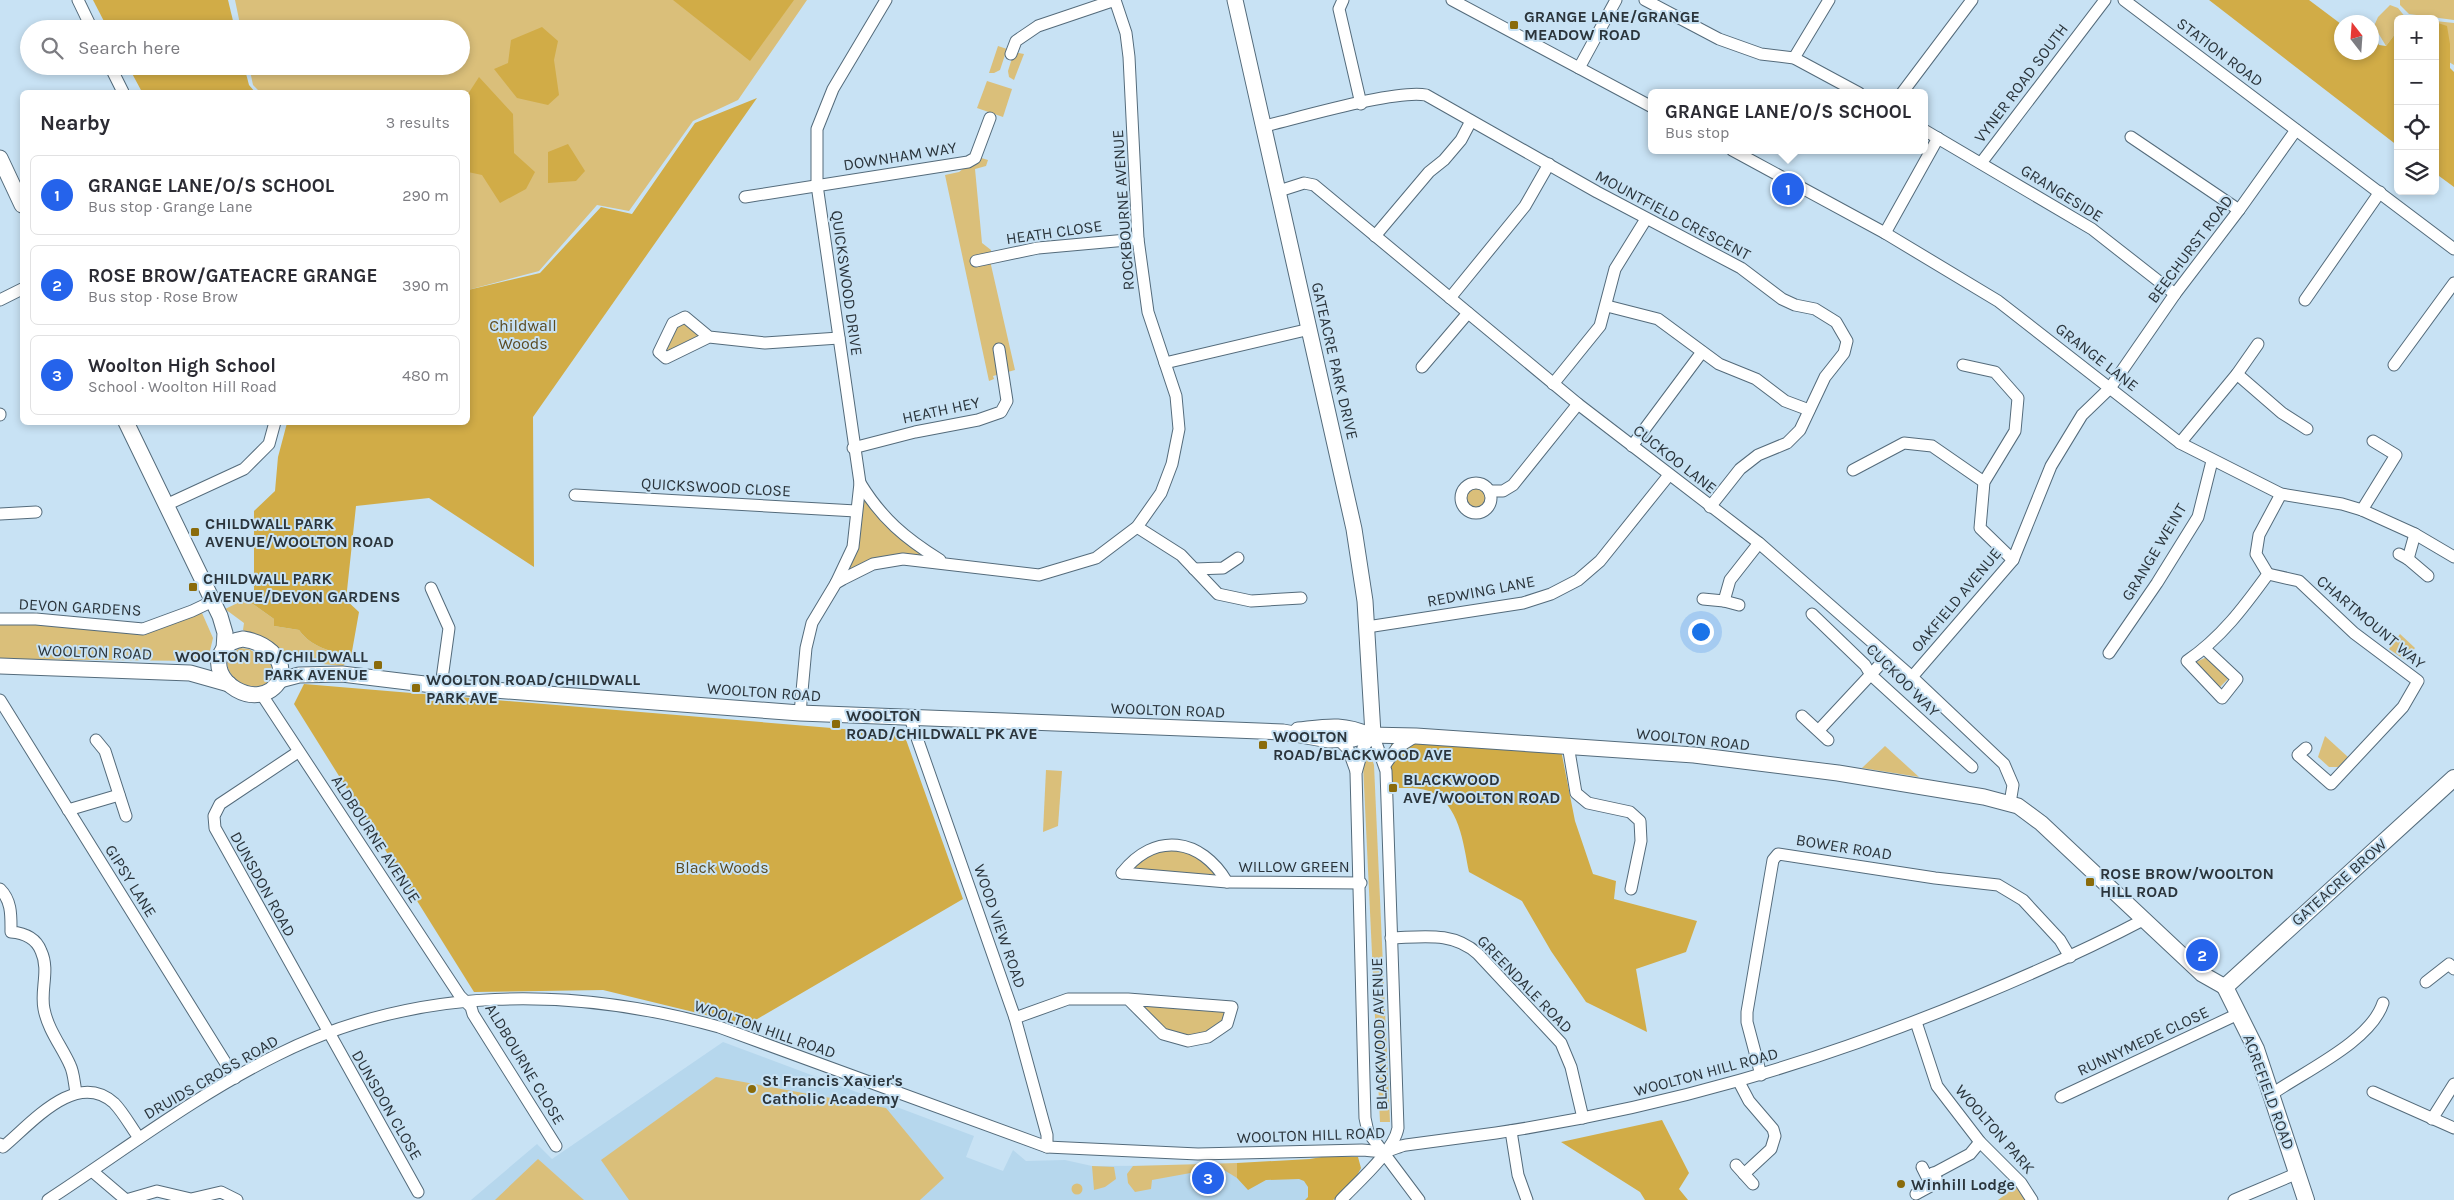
<!DOCTYPE html>
<html lang="en">
<head>
<meta charset="utf-8">
<style>
	body { margin:0; font-family:Karla,sans-serif; background:#f2f2f3; color:#2b2b33 }
	.controls { position:absolute; right:15px; top:15px; display:grid; overflow:hidden; border-radius:8px; box-shadow:0 2px 8px #0003 }
	.controls button { width:45px; height:45px; display:grid; place-items:center; padding:0; border:0; border-bottom:1px solid #e1e1e2; background:#fff; color:#2b2b33; font:25px sans-serif }
	.compass { position:absolute; left:2334px; top:15px; width:45px; height:45px; border-radius:50%; background:#fff; box-shadow:0 2px 8px #0003; rotate:343deg }
	.you { position:absolute; left:1700px; top:631px; width:18px; height:18px; margin:-12px; border:4px solid #fff; border-radius:50%; background:#1a73e8; box-shadow:0 0 0 8px #1a73e833 }
	.badge { display:grid; place-items:center; width:32px; height:32px; border-radius:50%; background:#2563eb; color:#fff; font-size:16px; font-weight:700 }
	.pin { position:absolute; translate:-50% -50%; border:2px solid #fff; box-shadow:0 1px 5px #0006 }
	.popup { position:absolute; left:1648px; top:89px; width:280px; height:65px; box-sizing:border-box; display:grid; place-content:center; border-radius:8px; background:#fff; filter:drop-shadow(0 1px 4px #0005); font-size:16px; white-space:nowrap; color:#7c7c81 }
	.popup b { font-size:19px; color:#2b2b33 }
	.popup::after { content:''; position:absolute; left:50%; top:100%; margin-left:-10px; border:10px solid transparent; border-top-color:#fff }
	.list { margin:0; padding:0; list-style:none }
	h2 { display:flex; justify-content:space-between; align-items:center; height:65px; margin:0; padding:0 20px; font-size:21px }
	h2 small { font-size:16px; font-weight:400; color:#7c7c81 }
	.list li { display:grid; grid-template-columns:32px 1fr auto; gap:15px; align-items:center; box-sizing:border-box; height:80px; margin:0 10px 10px; padding:0 10px; border:1px solid #e1e1e2; border-radius:8px }
	.list b { display:block; font-size:19px; white-space:nowrap }
	.list p { margin:0; font-size:16px; white-space:nowrap; color:#7c7c81 }
	.list em { font-size:16px; font-style:normal; color:#7c7c81 }
	.icon { flex:none; width:28px; height:28px; fill:none; stroke:currentColor; stroke-width:2; stroke-linecap:round; stroke-linejoin:round }
	.map { position:relative; flex:none; width:2454px; height:1200px; overflow:hidden }
	.search { position:absolute; background:#fff; box-shadow:0 2px 8px #0003; left:20px; top:20px; width:450px; height:55px; display:flex; align-items:center; gap:12px; box-sizing:border-box; padding:0 18px; border-radius:28px; color:#7c7c81; font-size:19px }
	.panel { position:absolute; background:#fff; box-shadow:0 2px 8px #0003; left:20px; top:90px; width:450px; height:335px; border-radius:8px }
	.map>svg:first-child { display:block }
</style>
</head>
<body>
<div class="map">
<svg width="2454" height="1200" viewBox="0 0 2454 1200">
	<rect width="100%" height="100%" fill="#c8e2f4"/>
	<!-- built -->
	<polygon fill="#b6d7ed" points="723,1042 974,1136 966,1157 1003,1171 1013,1150 1026,1161 1065,1160 1092,1166 1359,1165 1363,1172 1335,1200 471,1200 537,1144 552,1159"/>
	<!-- green -->
	<g fill="#dabf7a">
		<polygon points="235,0 807,0 738,100 693,121 629,211 597,205 539,271 468,290 468,92 260,92 253,85 249,66 461,66 461,29 241,29"/>
		<polygon points="2400,0 2454,0 2454,20 2409,14 2400,5"/>
		<polygon points="2390,5 2398,8 2406,18 2398,19 2398,30 2386,46 2374,26 2378,17"/>
		<polygon points="2435,21 2454,23 2454,65 2435,54"/>
		<polygon points="998,46 1007,49 1000,70 994,73 989,73"/>
		<polygon points="1014,52 1024,54 1014,80 1009,77 1008,71"/>
		<polygon points="987,81 1012,89 1003,117 977,108"/>
		<polygon points="978,157 988,160 986,166 975,169 982,243 991,250 991,265 1015,370 993,376 994,379 989,381 945,175 959,172"/>
		<polygon points="685,317 709,337 666,358 659,352 673,323"/>
		<polygon points="862,486 896,529 940,560 887,565 845,580"/>
		<circle cx="1475" cy="498" r="10"/>
		<path d="M246,599L274,619V626L299,630C312,648 331,651 351,657L343,666L303,662L243,630L244,623L225,609Z"/>
		<polygon points="202,613 213,638 210,651 198,661 0,659 0,625 37,625 144,633"/>
		<polygon points="2400,634 2415,648 2405,660 2389,649"/>
		<path d="M240,648L249,649L270,662L273,673C265,701 220,681 228,656Z"/>
		<polygon points="2207,657 2229,678 2219,688 2194,663"/>
		<polygon points="2325,736 2348,757 2338,767 2329,767 2318,757"/>
		<polygon points="1885,746 1919,777 1862,768"/>
		<polygon points="1366,756 1371,756 1374,765 1390,1122 1380,1122 1363,764"/>
		<polygon points="1046,770 1062,771 1058,826 1043,832"/>
		<polygon points="1178,849 1197,857 1221,879 1128,871 1156,852"/>
		<polygon points="1136,1003 1228,1009 1223,1021 1207,1034 1187,1036 1163,1031"/>
		<polygon points="716,1077 886,1108 944,1178 920,1200 629,1200 601,1160"/>
		<polygon points="538,1159 584,1200 495,1200"/>
		<polygon points="1237,1163 1237,1178 1224,1170 1207,1170 1152,1180 1151,1189 1135,1192 1128,1183 1127,1174 1133,1166"/>
		<polygon points="1092,1166 1114,1167 1116,1179 1105,1187 1094,1190"/>
		<polygon points="2021,1183 2028,1200 1998,1200"/>
		<circle cx="1077" cy="1189" r="5.5"/>
	</g>
	<!-- forest -->
	<g fill="#d1ac47">
		<polygon points="93,0 228,0 235,29 108,29"/>
		<polygon points="673,0 794,0 750,61"/>
		<polygon points="2209,0 2309,0 2341,24 2342,52 2372,52 2372,31 2379,45 2386,46 2398,30 2398,146"/>
		<polygon points="2435,22 2447,26 2450,44 2450,68 2454,72 2454,187 2435,173"/>
		<polygon points="542,27 558,41 554,60 559,95 548,105 517,98 494,69 508,63 511,40"/>
		<polygon points="128,66 244,66 249,85 255,92 142,92"/>
		<polygon points="479,77 513,114 514,153 535,172 526,189 500,203 482,175 468,172 468,94"/>
		<path d="M757,98L533,417L534,567L429,498L356,506L346,600L359,612L351,657C331,651 312,648 299,630L274,626V619L246,599L254,596V511L275,491L278,457L287,423L468,422V290L540,273L601,207L632,214L695,123Z"/>
		<polygon points="568,144 585,171 576,181 548,183 548,152"/>
		<polygon points="304,684 904,734 963,899 747,1025 603,990 474,992 294,704"/>
		<path d="M1392,740L1560,745L1575,821L1593,874L1616,881L1614,899L1697,921L1686,952L1636,969L1647,1032L1586,1002L1551,951L1522,901L1469,872C1463,843 1460,804 1429,791C1418,787 1404,788 1393,788L1386,771Z"/>
		<polygon points="1662,1120 1689,1173 1679,1189 1688,1200 1645,1200 1640,1192 1561,1142"/>
		<polygon points="1327,1156 1358,1157 1361,1168 1354,1181 1333,1200 1305,1200 1308,1197 1308,1187 1304,1181 1299,1179 1266,1180 1248,1190 1237,1178 1237,1163 1310,1159"/>
	</g>
	<g fill="none" stroke-linecap="round" stroke-linejoin="round">
		<!-- minor casing -->
		<g stroke="#546b7b" stroke-width="13">
			<g id="minor">
				<polyline points="78,0 92,29"/>
				<polyline points="1343,0 1339,9 1361,104"/>
				<polyline points="1452,0 1652,107"/>
				<polyline points="1645,0 1719,39 1761,54 1794,58 1859,93"/>
				<polyline points="2124,0 2454,249"/>
				<polyline points="1794,58 1829,0"/>
				<polyline points="110,66 123,92"/>
				<polyline points="1579,68 1616,0"/>
				<polyline points="1902,93 1972,0"/>
				<path d="M1265,126C1299,118 1397,89 1426,95L1597,192L1741,268L1782,299L1795,305L1815,309L1836,322L1847,341L1844,353L1825,377L1800,430L1787,443L1758,455L1740,469L1710,507"/>
				<polyline points="1924,130 2092,229 2175,294"/>
				<polyline points="2131,137 2239,210"/>
				<polyline points="1732,150 1885,233 1998,301 2180,443 2281,494 2342,504 2362,510 2415,534 2454,557"/>
				<polyline points="1981,163 2105,0"/>
				<polyline points="1279,191 1304,183 1314,185 1578,404 1759,543 1912,677 2004,764 2013,785 2010,803"/>
				<polyline points="745,197 968,162 975,158 990,118"/>
				<polyline points="1885,233 1938,138"/>
				<polyline points="1375,236 1429,172 1444,160 1461,140 1471,121"/>
				<polyline points="976,261 1038,248 1138,239"/>
				<polyline points="1450,298 1525,206 1549,164"/>
				<polyline points="0,300 22,289"/>
				<polyline points="2305,300 2380,192"/>
				<polyline points="1607,306 1658,319 1719,364 1756,379 1785,401 1809,410"/>
				<polyline points="709,337 685,317 673,323 659,352 666,358 709,337 765,343 839,338"/>
				<polyline points="1165,363 1310,329"/>
				<polyline points="1963,365 1995,372 2018,398 2015,431 1984,482 1980,528 2013,560"/>
				<polyline points="2394,365 2454,283"/>
				<polyline points="1422,367 1468,313"/>
				<polyline points="2237,374 2282,413 2307,429"/>
				<polyline points="1553,384 1600,326 1615,269 1646,219"/>
				<polyline points="0,414 0,415"/>
				<polyline points="2180,443 2237,374 2258,344"/>
				<polyline points="1632,446 1702,352"/>
				<polyline points="853,448 915,432 978,420 1001,412 1007,401 999,349"/>
				<polyline points="1853,470 1904,443 1932,446 1984,482"/>
				<path d="M860,483C882,519 905,538 940,560"/>
				<circle cx="1476" cy="498" r="15"/>
				<polyline points="1490,493 1492,491 1503,491 1513,485 1578,404"/>
				<polyline points="575,495 856,511"/>
				<polyline points="166,505 244,469 269,444 275,422"/>
				<polyline points="2362,510 2396,455 2373,441"/>
				<polyline points="0,514 36,512"/>
				<polyline points="1137,527 1181,555 1218,594 1251,601 1301,598"/>
				<polyline points="2399,554 2408,559 2428,576"/>
				<polyline points="2408,559 2415,534"/>
				<polyline points="1194,569 1223,568 1238,558"/>
				<polyline points="2268,574 2299,581 2354,633 2418,681 2403,707 2331,784 2298,755 2306,748"/>
				<polyline points="836,583 853,547 860,483 817,185 817,129 833,89 886,0"/>
				<polyline points="431,588 449,628 441,686"/>
				<polyline points="1703,599 1724,601 1739,605"/>
				<polyline points="1724,601 1730,580 1759,543"/>
				<polyline points="1812,614 1865,665 1871,675 1972,767"/>
				<polyline points="0,619 36,619 143,629 192,611 213,601"/>
				<polyline points="1367,627 1523,603 1551,594 1578,580 1600,561 1669,475"/>
				<path d="M2205,649L2237,679L2222,698L2187,661C2221,638 2244,607 2268,574L2256,554L2259,535L2281,494"/>
				<polyline points="2109,653 2157,583 2198,517 2212,461"/>
				<polyline points="1912,677 2013,560 2051,466 2082,415 2110,388 2175,294 2239,210 2296,130"/>
				<polyline points="262,695 460,996 471,1007 473,1014 556,1146"/>
				<polyline points="0,700 235,1078"/>
				<polyline points="800,713 806,648 812,623 836,583 843,579 873,564 903,559 1039,575 1096,558 1137,527 1161,493 1172,464 1179,429 1176,396 1148,312 1138,239 1129,57 1126,33 1115,0 1038,26 1016,41 1011,54"/>
				<polyline points="1802,716 1828,740"/>
				<polyline points="910,718 1015,1018 1047,1135 1047,1147"/>
				<polyline points="1819,730 1888,656"/>
				<polyline points="96,740 105,751 126,816"/>
				<polyline points="1340,741 1348,749 1356,771"/>
				<polyline points="1568,745 1576,793 1588,803 1630,812 1640,821 1641,841 1631,889"/>
				<polyline points="298,752 220,804 214,816 215,828 418,1192"/>
				<polyline points="1385,765 1397,748 1416,736"/>
				<polyline points="68,810 119,795"/>
				<polyline points="1122,873 1227,882 1361,883"/>
				<path d="M1122,873C1155,831 1201,838 1227,882"/>
				<path d="M0,889C12,901 11,916 11,932C24,933 36,938 41,951C50,970 40,990 44,1009C48,1030 62,1047 70,1065C74,1073 74,1083 76,1092"/>
				<path d="M1391,938C1423,937 1453,931 1478,954L1561,1043L1571,1067L1583,1118"/>
				<polyline points="2426,982 2449,964 2454,969"/>
				<polyline points="1015,1018 1068,999 1128,999 1232,1007 1227,1024 1208,1037 1188,1041 1163,1034 1128,999"/>
				<polyline points="1916,1022 1937,1086 1980,1142 2021,1183 2032,1200"/>
				<polyline points="1761,1075 1747,1022 1747,1012 1773,860 1778,854 1935,878 1998,885 2023,900 2060,940 2070,957"/>
				<polyline points="1739,1082 1749,1101 1773,1129 1775,1136 1771,1149 1744,1174"/>
				<polyline points="2373,1092 2454,1128"/>
				<path d="M2272,1094C2305,1071 2371,1041 2383,1003"/>
				<polyline points="2061,1097 2238,1014"/>
				<polyline points="2432,1119 2454,1084"/>
				<polyline points="1511,1131 1518,1175 1527,1200"/>
				<path d="M0,1144L3,1147C31,1124 76,1069 114,1103C123,1112 131,1127 139,1138"/>
				<polyline points="1736,1165 1753,1184"/>
				<polyline points="1922,1167 1927,1177 1970,1154 1980,1142"/>
				<polyline points="92,1171 126,1200 157,1191 191,1199 221,1192 237,1200"/>
				<polyline points="1916,1194 1938,1182 1933,1173"/>
				<path d="M48,1200C123,1151 196,1095 277,1055C416,985 572,986 719,1027L1047,1147L1198,1154L1362,1150C1369,1150 1379,1153 1386,1151C1393,1150 1399,1146 1406,1145C1436,1141 1466,1137 1496,1133C1667,1107 1817,1063 1976,997C2034,973 2090,948 2145,919"/>
				<path d="M1341,1200C1358,1182 1394,1151 1398,1128L1386,771L1373,734L1363,748L1356,773L1365,1118L1368,1132L1419,1200"/>
				<polyline points="2234,1200 2298,1173"/>
			</g>
		</g>
		<!-- tertiary casing -->
		<g stroke="#546b7b" stroke-width="17">
			<g id="tertiary">
				<polyline points="1235,0 1354,529 1365,601 1373,734"/>
				<polyline points="0,158 22,205"/>
				<polyline points="126,422 220,616 225,633 224,649"/>
				<path d="M243,639C264,642 286,657 280,680C259,715 203,680 223,650C228,643 235,640 243,639Z"/>
				<polyline points="0,666 190,673 229,684"/>
				<polyline points="280,680 299,675 342,674 441,686 800,713 1283,732 1329,740 1353,739 1369,735 1416,736 1694,755 1838,773 1984,797 2018,806 2041,823 2202,974 2225,987"/>
				<path d="M1298,730C1326,727 1342,723 1369,735"/>
			</g>
		</g>
		<!-- secondary casing -->
		<g stroke="#546b7b" stroke-width="18">
			<polyline id="secondary" points="2306,1200 2256,1049 2225,987 2454,778"/>
		</g>
		<!-- minor -->
		<use href="#minor" stroke="#fff" stroke-width="11"/>
		<!-- tertiary -->
		<use href="#tertiary" stroke="#fff" stroke-width="15"/>
		<!-- secondary -->
		<use href="#secondary" stroke="#fff" stroke-width="16"/>
	</g>
	<!-- markers -->
	<g fill="#8a6b0b" stroke="#c8e2f4" stroke-width="2">
		<rect x="1509" y="20" width="10" height="10" rx="2.5"/>
		<rect x="190" y="527" width="10" height="10" rx="2.5"/>
		<rect x="188" y="582" width="10" height="10" rx="2.5"/>
		<rect x="373" y="660" width="10" height="10" rx="2.5"/>
		<rect x="411" y="683" width="10" height="10" rx="2.5"/>
		<rect x="831" y="719" width="10" height="10" rx="2.5"/>
		<rect x="1258" y="740" width="10" height="10" rx="2.5"/>
		<rect x="1388" y="783" width="10" height="10" rx="2.5"/>
		<rect x="2085" y="877" width="10" height="10" rx="2.5"/>
		<circle cx="752" cy="1089" r="5"/>
		<circle cx="1901" cy="1184" r="5"/>
	</g>
	<g text-anchor="middle" dominant-baseline="central" stroke-width="4" stroke-linejoin="round" paint-order="stroke">
		<!-- poi labels -->
		<g font-size="16" font-weight="bold" fill="#2b353c" stroke="#c8e2f4" text-anchor="start">
			<text x="1524" y="16">GRANGE LANE/GRANGE<tspan x="1524" dy="18">MEADOW ROAD</tspan></text>
			<text x="205" y="523">CHILDWALL PARK<tspan x="205" dy="18">AVENUE/WOOLTON ROAD</tspan></text>
			<text x="203" y="578">CHILDWALL PARK<tspan x="203" dy="18">AVENUE/DEVON GARDENS</tspan></text>
			<text x="368" y="656" text-anchor="end">WOOLTON RD/CHILDWALL<tspan x="368" dy="18">PARK AVENUE</tspan></text>
			<text x="426" y="679">WOOLTON ROAD/CHILDWALL<tspan x="426" dy="18">PARK AVE</tspan></text>
			<text x="846" y="715">WOOLTON<tspan x="846" dy="18">ROAD/CHILDWALL PK AVE</tspan></text>
			<text x="1273" y="736">WOOLTON<tspan x="1273" dy="18">ROAD/BLACKWOOD AVE</tspan></text>
			<text x="1403" y="779">BLACKWOOD<tspan x="1403" dy="18">AVE/WOOLTON ROAD</tspan></text>
			<text x="2100" y="873">ROSE BROW/WOOLTON<tspan x="2100" dy="18">HILL ROAD</tspan></text>
			<text x="762" y="1080">St Francis Xavier's<tspan x="762" dy="18">Catholic Academy</tspan></text>
			<text x="1911" y="1184">Winhill Lodge</text>
		</g>
		<!-- street labels -->
		<g font-size="16" fill="#2b353c" stroke="#c8e2f4">
			<text transform="translate(2220 52) rotate(37)">STATION ROAD</text>
			<text transform="translate(2021 83) rotate(-53)">VYNER ROAD SOUTH</text>
			<text transform="translate(900 156) rotate(-9)">DOWNHAM WAY</text>
			<text transform="translate(2062 193) rotate(32)">GRANGESIDE</text>
			<text transform="translate(1123 210) rotate(-94)">ROCKBOURNE AVENUE</text>
			<text transform="translate(1673 215) rotate(28)">MOUNTFIELD CRESCENT</text>
			<text transform="translate(1054 232) rotate(-8)">HEATH CLOSE</text>
			<text transform="translate(2190 249) rotate(-53)">BEECHURST ROAD</text>
			<text transform="translate(847 283) rotate(82)">QUICKSWOOD DRIVE</text>
			<text transform="translate(2097 357) rotate(38)">GRANGE LANE</text>
			<text transform="translate(1335 361) rotate(77)">GATEACRE PARK DRIVE</text>
			<text transform="translate(941 410) rotate(-12)">HEATH HEY</text>
			<text transform="translate(1675 459) rotate(38)">CUCKOO LANE</text>
			<text transform="translate(716 487) rotate(3)">QUICKSWOOD CLOSE</text>
			<text transform="translate(2154 552) rotate(-59)">GRANGE WEINT</text>
			<text transform="translate(1481 591) rotate(-11)">REDWING LANE</text>
			<text transform="translate(1956 600) rotate(-50)">OAKFIELD AVENUE</text>
			<text transform="translate(80 607) rotate(3)">DEVON GARDENS</text>
			<text transform="translate(2371 622) rotate(40)">CHARTMOUNT WAY</text>
			<text transform="translate(95 652) rotate(2)">WOOLTON ROAD</text>
			<text transform="translate(1903 680) rotate(45)">CUCKOO WAY</text>
			<text transform="translate(764 692) rotate(4)">WOOLTON ROAD</text>
			<text transform="translate(1168 710) rotate(2)">WOOLTON ROAD</text>
			<text transform="translate(1693 739) rotate(6)">WOOLTON ROAD</text>
			<text transform="translate(376 839) rotate(57)">ALDBOURNE AVENUE</text>
			<text transform="translate(1844 847) rotate(9)">BOWER ROAD</text>
			<text x="1294" y="866">WILLOW GREEN</text>
			<text transform="translate(131 881) rotate(58)">GIPSY LANE</text>
			<text transform="translate(2339 882) rotate(-42)">GATEACRE BROW</text>
			<text transform="translate(263 884) rotate(61)">DUNSDON ROAD</text>
			<text transform="translate(1000 926) rotate(71)">WOOD VIEW ROAD</text>
			<text transform="translate(1525 984) rotate(46)">GREENDALE ROAD</text>
			<text transform="translate(765 1029) rotate(19)">WOOLTON HILL ROAD</text>
			<text transform="translate(1379 1034) rotate(-92)">BLACKWOOD AVENUE</text>
			<text transform="translate(2143 1041) rotate(-25)">RUNNYMEDE CLOSE</text>
			<text transform="translate(525 1064) rotate(59)">ALDBOURNE CLOSE</text>
			<text transform="translate(1706 1072) rotate(-15)">WOOLTON HILL ROAD</text>
			<text transform="translate(211 1077) rotate(-30)">DRUIDS CROSS ROAD</text>
			<text transform="translate(2269 1092) rotate(70)">ACREFIELD ROAD</text>
			<text transform="translate(387 1105) rotate(60)">DUNSDON CLOSE</text>
			<text transform="translate(1995 1129) rotate(49)">WOOLTON PARK</text>
			<text transform="translate(1311 1135) rotate(-2)">WOOLTON HILL ROAD</text>
		</g>
		<!-- park labels -->
		<g font-size="16" fill="#5b4b22" stroke="#c8e2f4">
			<text x="523" y="325">Childwall<tspan x="523" dy="18">Woods</tspan></text>
			<text x="722" y="867">Black Woods</text>
		</g>
	</g>
</svg>
<div class="controls">
<button>+</button>
<button>−</button>
<button><svg class="icon" aria-label="locate" viewBox="0 0 24 24"><circle cx="12" cy="12" r="6"/><path d="M12 2v4M12 18v4M2 12h4M18 12h4"/></svg></button>
<button><svg class="icon" aria-label="layers" viewBox="0 0 24 24"><path d="M12 4l9 5-9 5-9-5zM3 14l9 5 9-5"/></svg></button>
</div>
<svg class="compass" viewBox="-18 -18 36 36"><path d="M0-13l5 13h-10z" fill="#e53935"/><path d="M0 13l5-13h-10z" fill="#7c7c81"/></svg>
<div class="you"></div>
<div class="pin badge" style="left:1788px;top:189px">1</div>
<div class="popup"><b>GRANGE LANE/O/S SCHOOL</b>Bus stop</div>
<div class="pin badge" style="left:2202px;top:955px">2</div>
<div class="pin badge" style="left:1208px;top:1178px">3</div>
<div class="search"><svg class="icon" aria-label="search" viewBox="0 0 24 24"><circle cx="10" cy="10" r="6"/><path d="M15 15l6 6"/></svg>Search here</div>
<section class="panel">
<h2>Nearby<small>3 results</small></h2>
<ul class="list">
<li><span class="badge">1</span><div><b>GRANGE LANE/O/S SCHOOL</b><p>Bus stop · Grange Lane</p></div><em>290 m</em></li>
<li><span class="badge">2</span><div><b>ROSE BROW/GATEACRE GRANGE</b><p>Bus stop · Rose Brow</p></div><em>390 m</em></li>
<li><span class="badge">3</span><div><b>Woolton High School</b><p>School · Woolton Hill Road</p></div><em>480 m</em></li>
</ul>
</section>
</div>
</body>
</html>
